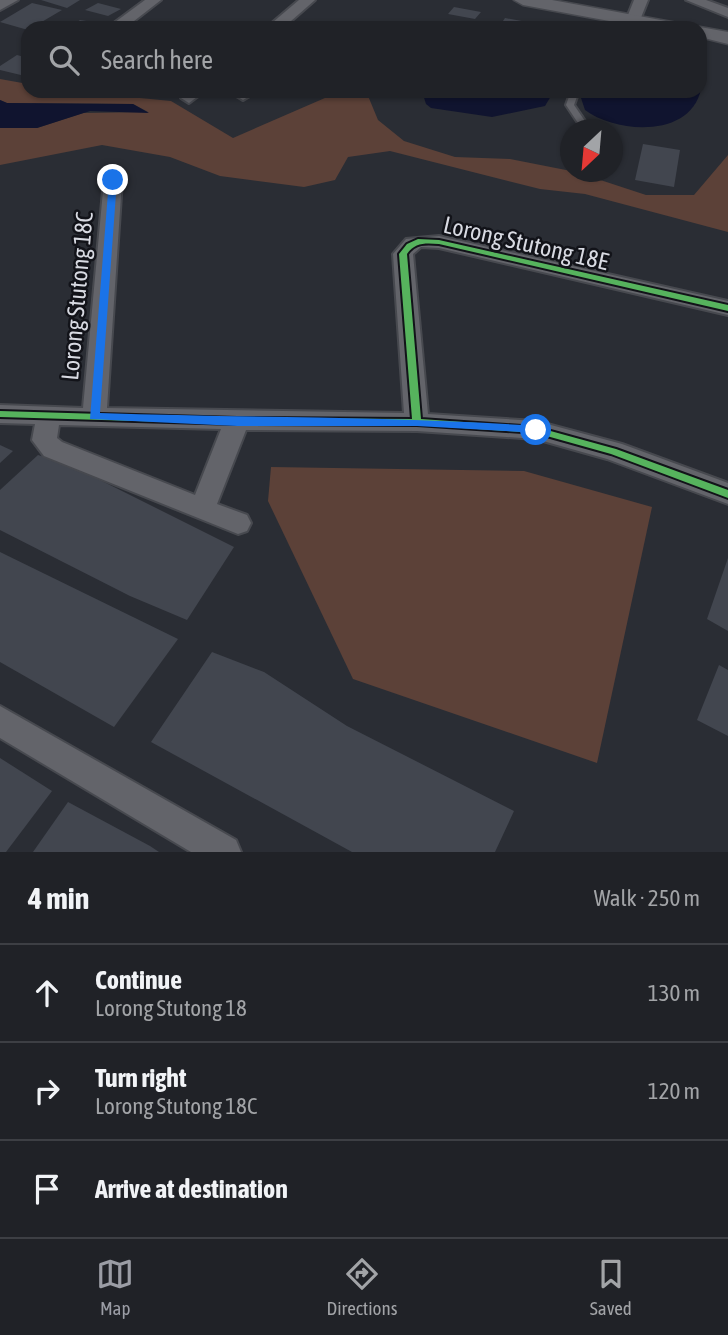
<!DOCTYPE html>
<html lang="en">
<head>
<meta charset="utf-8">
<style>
	body { margin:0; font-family:"Asap Condensed",sans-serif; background:#282a2f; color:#f1f3f6 }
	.compass { position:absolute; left:560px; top:119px; width:63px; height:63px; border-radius:50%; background:#202227; box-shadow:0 2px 5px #0004; rotate:206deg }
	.stop { position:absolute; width:21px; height:21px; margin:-16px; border:5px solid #1a73e8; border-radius:50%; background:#fff }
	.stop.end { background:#1a73e8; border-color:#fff; box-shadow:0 2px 7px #0008 }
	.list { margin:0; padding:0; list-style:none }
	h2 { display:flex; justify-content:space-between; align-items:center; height:91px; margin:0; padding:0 28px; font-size:30px }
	h2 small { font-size:23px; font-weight:400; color:#a2a4a7 }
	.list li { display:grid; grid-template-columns:46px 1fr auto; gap:21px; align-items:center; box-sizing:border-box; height:98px; padding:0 28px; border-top:2px solid #3d3f44 }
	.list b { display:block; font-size:26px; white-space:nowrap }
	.list p { margin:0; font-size:23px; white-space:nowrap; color:#a2a4a7 }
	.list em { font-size:23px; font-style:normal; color:#a2a4a7 }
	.icon { flex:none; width:38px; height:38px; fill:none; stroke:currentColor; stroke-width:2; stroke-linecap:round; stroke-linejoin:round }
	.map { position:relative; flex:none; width:728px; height:852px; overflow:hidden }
	.search { position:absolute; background:#202227; box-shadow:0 2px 5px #0004; left:21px; right:21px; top:21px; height:77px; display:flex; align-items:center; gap:18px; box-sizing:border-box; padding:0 24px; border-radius:21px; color:#a2a4a7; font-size:26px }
	.sheet { height:385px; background:#202227 }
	nav { display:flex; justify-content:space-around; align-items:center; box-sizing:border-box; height:98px; border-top:2px solid #3d3f44; background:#202227; font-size:19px; color:#a2a4a7 }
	nav a { display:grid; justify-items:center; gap:4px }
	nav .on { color:#9b9da5 }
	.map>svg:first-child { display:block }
</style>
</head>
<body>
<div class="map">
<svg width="728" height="852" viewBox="0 0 728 852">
	<rect width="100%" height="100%" fill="#2a2d34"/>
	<!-- green -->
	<g fill="#5c4138">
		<polygon points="0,79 28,84 28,91 68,91 171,101 233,138 341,91 366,91 378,120 404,141 455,157 510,159 576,172 646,195 694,195 728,155 728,232 585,194 540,189 390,151 348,157 335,180 304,187 220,176 170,157 102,145 0,165 0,128 37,128 83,113 148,112 133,104 7,103 0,100"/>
		<polygon points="271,467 524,471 652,507 597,763 353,679 268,501"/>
	</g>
	<!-- water -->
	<g fill="#10142f">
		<path d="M701,89C691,138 617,134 585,110L581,98L585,91Z"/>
		<polygon points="422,91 554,91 545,106 492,117 431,108 426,104"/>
		<polygon points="0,100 7,103 133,104 149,113 90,111 37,128 0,128"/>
	</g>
	<!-- building -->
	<g fill="#42464f">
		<polygon points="41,0 80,0 67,8"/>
		<polygon points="32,3 62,10 28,30 0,22"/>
		<polygon points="98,3 121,9 108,16 85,10"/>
		<polygon points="454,7 481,12 475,19 448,14"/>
		<polygon points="505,18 533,23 529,28 498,28"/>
		<polygon points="80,20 93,22 85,28 68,28"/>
		<polygon points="17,55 28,58 25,76 0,70 0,66"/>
		<polygon points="643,144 680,150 674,187 635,180"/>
		<polygon points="0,445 13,451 0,463"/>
		<polygon points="38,455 68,464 234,547 187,620 130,596 0,530 0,490"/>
		<polygon points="0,552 178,639 114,727 0,662"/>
		<polygon points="728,558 728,631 707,619"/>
		<polygon points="212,652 264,672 347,726 514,811 495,852 352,852 151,742"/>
		<polygon points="719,665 728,670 728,736 697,720"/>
		<polygon points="0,758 52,791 6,852 0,852"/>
		<polygon points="68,802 150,846 159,852 33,852"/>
	</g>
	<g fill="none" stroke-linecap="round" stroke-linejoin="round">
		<!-- service casing -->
		<g stroke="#47494f" stroke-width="4">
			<polygon id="service" points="571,91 579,91 574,105 587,124 586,126 580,126 566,105"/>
		</g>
		<!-- minor casing -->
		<g stroke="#47494f" stroke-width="4">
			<g id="minor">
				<polygon points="0,0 18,0 0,10"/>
				<polygon points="145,0 161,0 125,28 107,28"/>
				<polygon points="299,0 315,0 283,28 266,28"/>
				<polygon points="634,0 648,0 640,20 633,24 626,20"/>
				<polygon points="686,0 706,0 728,8 728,17"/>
				<polygon points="187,91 205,91 189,103 181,98"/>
				<polygon points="237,91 258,91 243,100 235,95"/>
				<path d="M113,174L122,180L107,408L404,413L393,254L406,239L439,236L728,301V315L439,248L421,247L413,254L428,414L536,421L622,444L728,483V504L607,459L536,439L417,431L246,430L217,504L247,515L251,523L247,531L238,534L44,456L32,440L35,424L0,423V405L83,408L104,180ZM59,425L221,429L195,495L62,442L57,438Z"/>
				<polygon points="0,706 236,840 241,852 191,852 0,738"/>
			</g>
		</g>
		<!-- tertiary casing -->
		<g stroke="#47494f" stroke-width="3">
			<g id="tertiary">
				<polygon points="514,0 552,0 677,23 686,28 647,28 523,5"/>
				<polygon points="700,27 728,32 728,44 700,37 700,28 694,28"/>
			</g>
		</g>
		<!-- service -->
		<use href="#service" fill="#63646a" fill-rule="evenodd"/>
		<!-- minor -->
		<use href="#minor" fill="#63646a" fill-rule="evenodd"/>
		<!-- tertiary -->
		<use href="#tertiary" fill="#63646a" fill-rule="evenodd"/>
		<!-- cycleway casing -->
		<g stroke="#121319" stroke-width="4">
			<path id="cycleway" d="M418,239L439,240L728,305V311L439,244C426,243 415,242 407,254L421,419L536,427L616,449L728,490V498L611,454L536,433L417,425L237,424L0,417V411L237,418L412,419L399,254L407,244Z"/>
		</g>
		<!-- cycleway -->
		<use href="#cycleway" fill="#56b35d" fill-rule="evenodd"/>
	</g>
	<!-- route -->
	<path fill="#1a73e8" d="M113,178L117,180L100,413C245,418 391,416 536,426L540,427V433L417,426H237L90,419L109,180Z"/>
	<g text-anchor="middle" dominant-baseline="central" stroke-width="5" stroke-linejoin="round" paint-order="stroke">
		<!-- street labels -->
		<g font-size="24" fill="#d8dae2" stroke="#121319">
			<text transform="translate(526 243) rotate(13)">Lorong Stutong 18E</text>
			<text transform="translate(77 296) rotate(-85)">Lorong Stutong 18C</text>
		</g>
	</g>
</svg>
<svg class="compass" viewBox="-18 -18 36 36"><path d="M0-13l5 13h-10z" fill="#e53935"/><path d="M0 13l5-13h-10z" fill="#a2a4a7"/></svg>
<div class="stop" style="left:536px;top:430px"></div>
<div class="stop end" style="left:113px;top:180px"></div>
<div class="search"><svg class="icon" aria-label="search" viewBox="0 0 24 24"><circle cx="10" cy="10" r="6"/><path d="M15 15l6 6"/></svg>Search here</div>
</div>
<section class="sheet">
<h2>4 min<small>Walk · 250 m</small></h2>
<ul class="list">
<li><svg class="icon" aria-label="ahead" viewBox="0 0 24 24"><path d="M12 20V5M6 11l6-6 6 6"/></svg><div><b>Continue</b><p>Lorong Stutong 18</p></div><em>130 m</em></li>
<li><svg class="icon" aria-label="right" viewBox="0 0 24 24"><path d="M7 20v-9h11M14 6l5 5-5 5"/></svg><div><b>Turn right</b><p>Lorong Stutong 18C</p></div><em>120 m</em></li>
<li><svg class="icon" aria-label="arrive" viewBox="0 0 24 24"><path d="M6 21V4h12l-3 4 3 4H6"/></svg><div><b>Arrive at destination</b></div></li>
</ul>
</section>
<nav>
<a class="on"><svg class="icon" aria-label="map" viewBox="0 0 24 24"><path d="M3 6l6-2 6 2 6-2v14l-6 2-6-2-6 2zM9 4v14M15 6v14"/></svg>Map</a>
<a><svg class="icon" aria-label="directions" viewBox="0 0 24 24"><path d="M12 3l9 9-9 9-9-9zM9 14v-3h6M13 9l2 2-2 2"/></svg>Directions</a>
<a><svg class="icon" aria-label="saved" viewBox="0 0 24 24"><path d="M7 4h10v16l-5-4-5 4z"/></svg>Saved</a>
</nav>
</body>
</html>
